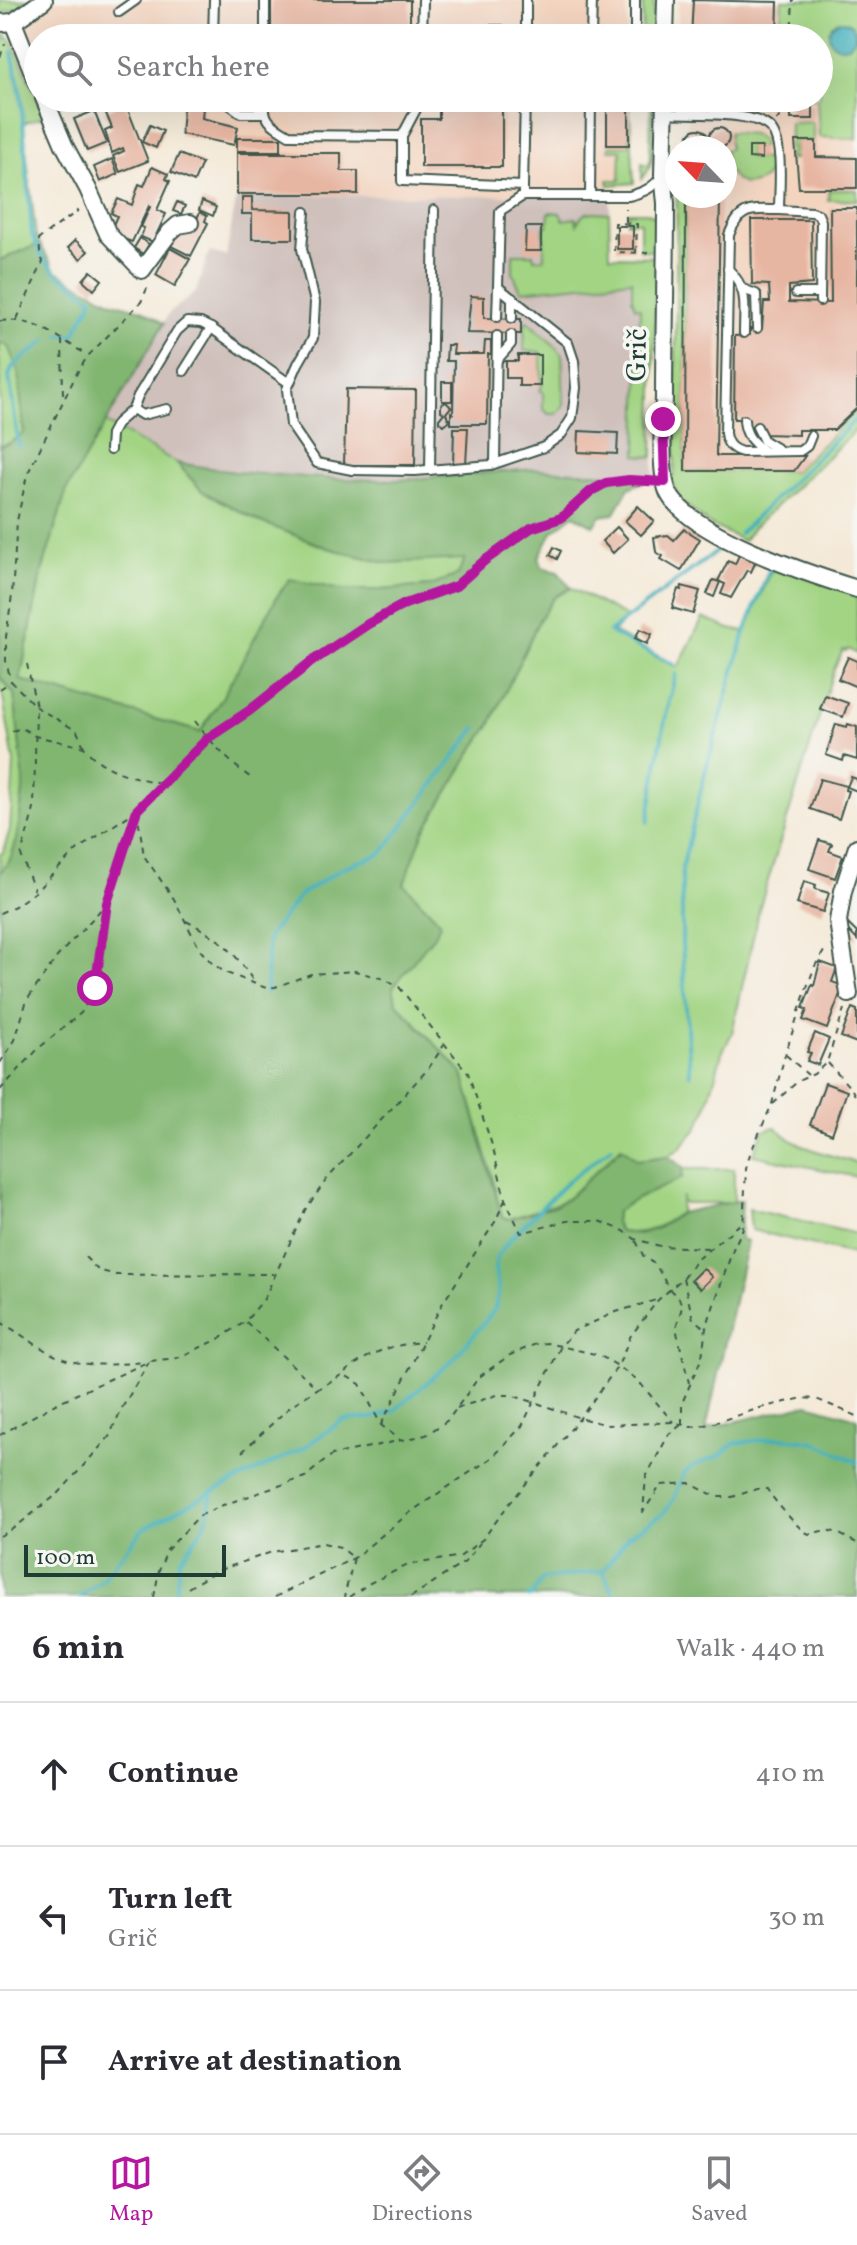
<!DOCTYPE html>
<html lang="en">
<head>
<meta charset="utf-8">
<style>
	body { margin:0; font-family:Vollkorn,serif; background:#f2f2f3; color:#2b2b33 }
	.compass { position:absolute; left:665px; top:136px; width:72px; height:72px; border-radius:50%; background:#fff; box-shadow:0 8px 32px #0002; rotate:295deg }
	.scale { position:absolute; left:24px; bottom:20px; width:202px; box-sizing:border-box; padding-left:8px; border:4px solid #1f3d34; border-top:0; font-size:22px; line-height:28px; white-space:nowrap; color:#1f3d34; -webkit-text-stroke:6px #f6f6f2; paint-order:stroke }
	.stop { position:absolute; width:24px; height:24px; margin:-18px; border:6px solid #b5179e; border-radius:50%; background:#fff }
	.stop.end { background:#b5179e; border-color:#fff; box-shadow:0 2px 8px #0008 }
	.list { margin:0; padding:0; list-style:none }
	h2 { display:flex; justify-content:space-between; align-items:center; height:104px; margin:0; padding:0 32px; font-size:34px }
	h2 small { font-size:26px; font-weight:400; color:#7c7c81 }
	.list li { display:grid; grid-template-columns:52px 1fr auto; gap:24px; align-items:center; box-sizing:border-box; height:144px; padding:0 32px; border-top:2px solid #e1e1e2 }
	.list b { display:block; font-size:30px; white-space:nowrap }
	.list p { margin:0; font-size:26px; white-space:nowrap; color:#7c7c81 }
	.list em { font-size:26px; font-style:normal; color:#7c7c81 }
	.icon { flex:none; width:44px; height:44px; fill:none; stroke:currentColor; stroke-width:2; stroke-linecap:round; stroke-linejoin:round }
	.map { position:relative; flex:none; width:857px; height:1597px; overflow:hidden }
	.search { position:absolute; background:#fff; box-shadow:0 8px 32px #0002; left:24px; right:24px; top:24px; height:88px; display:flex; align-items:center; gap:20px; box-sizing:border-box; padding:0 28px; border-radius:44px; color:#7c7c81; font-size:30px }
	.sheet { height:536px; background:#fff }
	nav { display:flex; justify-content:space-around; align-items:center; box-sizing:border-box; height:112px; border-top:2px solid #e1e1e2; background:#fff; font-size:22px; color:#7c7c81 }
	nav a { display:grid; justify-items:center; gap:4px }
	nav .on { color:#b5179e }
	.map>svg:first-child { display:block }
</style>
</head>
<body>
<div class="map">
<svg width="857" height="1597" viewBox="0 0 857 1597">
	<rect width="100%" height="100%" fill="#f6f6f2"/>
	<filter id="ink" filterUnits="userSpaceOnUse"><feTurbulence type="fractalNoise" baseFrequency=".0125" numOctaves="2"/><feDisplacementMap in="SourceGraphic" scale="16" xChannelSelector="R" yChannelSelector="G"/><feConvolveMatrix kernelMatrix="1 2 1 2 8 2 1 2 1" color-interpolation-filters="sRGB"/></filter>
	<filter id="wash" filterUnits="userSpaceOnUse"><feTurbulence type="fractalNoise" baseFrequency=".006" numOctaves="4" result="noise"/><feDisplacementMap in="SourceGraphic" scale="32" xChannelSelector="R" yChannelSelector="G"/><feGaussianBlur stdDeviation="1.8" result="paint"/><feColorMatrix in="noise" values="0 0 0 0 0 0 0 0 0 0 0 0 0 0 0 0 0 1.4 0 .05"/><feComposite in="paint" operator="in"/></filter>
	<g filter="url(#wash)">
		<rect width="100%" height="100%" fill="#f4e9d7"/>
		<!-- built -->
		<g fill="#f3d4bf">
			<polygon points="52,0 626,0 628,38 38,38 38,74 18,21"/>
			<polygon points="678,0 857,0 857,411 794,471 685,471 686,196 725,196 725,148 687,148 688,99 678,98 819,98 819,38 678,38"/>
			<polygon points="181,98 631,98 635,184 610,187 610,193 489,196 237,195 234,146 179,135"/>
		</g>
		<!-- industrial -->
		<polygon fill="#cfc0bb" points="610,193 610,255 656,257 654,477 557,469 399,480 334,479 235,472 177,463 106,423 169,313 196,292 209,252 226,256 237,195 489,196"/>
		<!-- green -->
		<g fill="#a2d483" stroke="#60885c" stroke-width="2">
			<polygon points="0,0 31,0 18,8 0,14"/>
			<polygon points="643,0 654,0 653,38 642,38"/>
			<polygon points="782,0 857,0 857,139 819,137 817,99 778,99 819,98 819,38 780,38"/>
			<polygon points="0,31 12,41 45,116 23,123 36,236 40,244 0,260"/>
			<polygon points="629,98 634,183 609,185 608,180 620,180 621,150 609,150 609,146 629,145"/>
			<path d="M651,98H653C653,124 660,159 642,179V163L646,165L650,163Z"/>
			<polygon points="813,122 813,141 795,141 794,159 789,159 790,123"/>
			<path d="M729,132L753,134L762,140V147H749V158L772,159C772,176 761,185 744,184C728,177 725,166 725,150L729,149Z"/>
			<polygon points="677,159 677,196 686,196 685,471 794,471 857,411 857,429 753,528 743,541 707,523 677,497 670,476 674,476 675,457"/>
			<polygon points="829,190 857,190 857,200 828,200"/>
			<path d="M549,212L560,213L563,220L576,218L577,224C584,208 593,212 609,213L610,256L656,257L653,457L637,455L640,308L635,307L632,298V280L521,291L513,273V254H533L534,259H544V227L548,226Z"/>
			<polygon points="628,212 646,212 655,216 656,251 640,250 640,222 627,222"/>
			<polygon points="527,321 554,345 562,354 564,405 557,414 549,414 543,409 543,392 540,391 542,386 541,352 524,351 525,323"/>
			<polygon points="0,343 8,346 18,370 24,433 10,443 0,446"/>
			<polygon points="106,423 177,463 202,491 258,521 328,548 386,563 466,558 458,575 431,586 381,590 340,590 290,579 278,595 222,698 200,732 20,680 41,575 67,489 82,461"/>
			<polygon points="774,565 857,593 857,654 848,649 846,651 843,650 834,669 760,906 732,1033 722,1053 705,1112 696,1130 679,1149 668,1156 638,1160 621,1147 567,1199 553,1205 509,1219 502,1217 489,1164 463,1074 396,1002 393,987 432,938 403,884 423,833 471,753 489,727 539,620 554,597 571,588 627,617 613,632 678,667 703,618 730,629 745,632"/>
			<polygon points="0,677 14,693 24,782 17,839 10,860 0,872 0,854 3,852 10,829 14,762 2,692 0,692"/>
			<path d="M774,1127C782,1131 787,1138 795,1142C814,1152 836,1157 857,1163V1177L753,1155L763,1131Z"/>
			<path d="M682,1169H734V1203H682V1196L680,1213C658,1228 647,1235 620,1232L615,1223L616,1212Z"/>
			<polygon points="749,1209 857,1234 857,1255 751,1230"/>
		</g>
		<!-- forest -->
		<polygon fill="#81b671" stroke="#507a52" stroke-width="2" points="40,244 54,269 74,282 113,302 142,310 164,323 67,489 41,575 20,680 200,732 222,698 278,595 290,579 340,590 381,590 431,586 458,575 465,559 386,563 328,548 258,521 202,491 177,463 235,472 334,479 399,480 535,469 654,477 629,488 614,514 601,516 594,526 574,515 552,532 539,557 542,567 558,572 571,588 554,597 539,620 489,727 471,753 423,833 404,884 441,923 432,938 393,987 396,1002 463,1074 502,1217 509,1219 553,1206 567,1199 622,1147 638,1160 668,1156 683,1167 682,1178 630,1202 616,1212 615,1223 620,1232 639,1234 658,1228 680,1213 742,1200 740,1239 747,1242 706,1429 808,1404 857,1418 857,1597 0,1597 0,873 10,860 17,839 24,782 14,694 0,677 0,446 10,443 24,433 18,370 8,346 0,343 0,260"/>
		<!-- water -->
		<circle fill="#41b0bc" stroke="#307678" stroke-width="2" cx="842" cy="34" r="13"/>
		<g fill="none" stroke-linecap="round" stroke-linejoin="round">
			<!-- stream -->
			<g stroke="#41b0bc" stroke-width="4">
				<polyline points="0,37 4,40"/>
				<polyline points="12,52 21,96 32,235 44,260 57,273 93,299 74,335 60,335"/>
				<polyline points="19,447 9,376 13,366 47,340"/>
				<polyline points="740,533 857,418"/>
				<polyline points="674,665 609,632 725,545"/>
				<path d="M648,822C657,773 662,722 676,674"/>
				<polyline points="266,993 268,937 300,895 344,867 381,854 476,728"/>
				<polyline points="690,1075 682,943 682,869 706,769 745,632 771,566"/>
				<polyline points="79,1597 101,1581 143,1529 212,1492 302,1449 343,1420 372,1418 394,1411 454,1359 495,1309 499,1290 495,1270 497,1256 511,1238 568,1181 612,1147"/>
				<polyline points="175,1597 180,1560 201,1531 207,1519 212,1493"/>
				<polyline points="528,1597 532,1596 542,1579 603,1571"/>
				<polyline points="615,1597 603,1571 628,1536 663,1514 674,1499 684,1473 695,1465 719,1456 735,1443 779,1438 812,1441 857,1462"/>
			</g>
		</g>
		<g id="blocks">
			<!-- building -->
			<g fill="#e7b6a2">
				<rect x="271" y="0" width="139" height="38"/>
				<polygon points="693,0 778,2 777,38 691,38"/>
				<rect x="439" y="25" width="64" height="13"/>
				<polygon points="122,32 146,36 146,38 121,38"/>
				<polygon points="51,98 78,98 55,108"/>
				<polygon points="184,98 204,98 202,118 238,127 234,145 181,134"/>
				<polygon points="439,98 502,98 502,167 421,167 421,119 439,119"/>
				<rect x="607" y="98" width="22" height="47"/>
				<polygon points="125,102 148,161 120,172 113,156 124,151 123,148 112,153 105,131 112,128 105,111"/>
				<rect x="791" y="105" width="22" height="14"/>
				<polygon points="94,111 107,143 87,151 74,119"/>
				<polygon points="150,125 163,131 156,148 142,142"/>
				<circle cx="719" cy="138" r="10"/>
				<circle cx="698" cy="139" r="10"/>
				<rect x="237" y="138" width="44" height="13"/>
				<polygon points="795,141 816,141 816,157 857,158 857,188 799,188"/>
				<polygon points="749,147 762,147 762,159 749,158"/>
				<polygon points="237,153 341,153 341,171 358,171 358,194 237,194"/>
				<polygon points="179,154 202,163 194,182 171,172"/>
				<polygon points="112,159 118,174 100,182 94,167"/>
				<polygon points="152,167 168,174 166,179 170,181 157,210 166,214 153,242 141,237 144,228 141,227 150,207 149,206 132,242 116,236 112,227 117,216 111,213 118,199 132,205 139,184 144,186"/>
				<polygon points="686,196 720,196 716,456 805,456 794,471 685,471"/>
				<polygon points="242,197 252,197 252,210 293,211 293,239 252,239 252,214 242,214"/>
				<polygon points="202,201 216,207 213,216 199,210"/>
				<polygon points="177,202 185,206 181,214 173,211"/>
				<polygon points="830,208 857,208 857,408 834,430 798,430 798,435 762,434 762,427 749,426 749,419 734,419 735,336 750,335 750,329 762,329 764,302 770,302 769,285 752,284 751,220 811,220 812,284 789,286 789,302 831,303"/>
				<polygon points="200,212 207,216 205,221 208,223 191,256 171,246 181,226 191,231"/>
				<rect x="617" y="226" width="16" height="23"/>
				<polygon points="526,227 541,227 541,251 525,251"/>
				<polygon points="140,238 149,244 143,254 134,248"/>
				<polygon points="75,240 88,251 81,259 68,248"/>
				<polygon points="170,248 190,259 175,286 156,275"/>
				<polygon points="91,271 102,280 94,290 83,280"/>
				<polygon points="471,296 484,297 484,318 521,319 521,334 467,333"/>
				<polygon points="485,341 491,341 491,354 488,354 487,424 451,424 451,412 453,413 454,361 446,361 447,345 454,345 453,354 484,354"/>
				<polygon points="518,355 540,355 540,386 519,386 519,378 506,378 506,361 518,361"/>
				<rect x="442" y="382" width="10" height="19"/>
				<polygon points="346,389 416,390 415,465 344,465"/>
				<polygon points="446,402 451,407 446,413 449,421 444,425 439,422 439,419 444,413 441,411 441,405"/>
				<polygon points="454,428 468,428 466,464 453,464"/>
				<polygon points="579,431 618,433 617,454 578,452"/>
				<polygon points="638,506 654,521 641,535 625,521"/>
				<polygon points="617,527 628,539 613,553 602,541"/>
				<polygon points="684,529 700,539 681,571 661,559 663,556 656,552 654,537 668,535 674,540"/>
				<polygon points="554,547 561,551 557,559 550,555"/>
				<polygon points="740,553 756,561 751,572 747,570 731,598 721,594 725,584 718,581 728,561 735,564"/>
				<polygon points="713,580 720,582 714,597 707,594"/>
				<polygon points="682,586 700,591 693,614 672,608 678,589 681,590"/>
				<polygon points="640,629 652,634 647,644 635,638"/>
				<polygon points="848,657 857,661 857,687 838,679"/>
				<polygon points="825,695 848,703 843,717 820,709"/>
				<polygon points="836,724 847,727 848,724 857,727 857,760 844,756 843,761 826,755"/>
				<polygon points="851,777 857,779 857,791 847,787"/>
				<polygon points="820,779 846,786 845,790 848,791 839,819 810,809"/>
				<polygon points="819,840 832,844 829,851 843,856 835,878 809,869"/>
				<polygon points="804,881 816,885 815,889 829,893 823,912 797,904"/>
				<polygon points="847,923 857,933 857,940 844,926"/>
				<polygon points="820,962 837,968 832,982 843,986 827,1029 803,1020 807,1010 803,1008 812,985 814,986"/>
				<polygon points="852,1008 857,1010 857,1043 841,1037"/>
				<polygon points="815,1033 829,1039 818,1065 807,1061 811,1053 807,1052"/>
				<polygon points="825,1083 847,1091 832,1134 810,1125"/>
				<polygon points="703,1268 712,1277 700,1289 691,1280"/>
			</g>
		</g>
	</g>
	<g filter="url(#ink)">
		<use href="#blocks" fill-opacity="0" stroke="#3f574c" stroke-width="2"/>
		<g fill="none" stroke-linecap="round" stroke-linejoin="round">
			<!-- lane casing -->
			<g stroke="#3f574c" stroke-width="12">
				<g id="lane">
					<polyline points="635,0 635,38"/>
					<polyline points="119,12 136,0"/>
					<polyline points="213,38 214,0"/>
					<polyline points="265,38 265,0"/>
					<polyline points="422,38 423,0"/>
					<polyline points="526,38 526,0"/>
					<polyline points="591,38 592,0"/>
					<polyline points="221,98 241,113 264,113"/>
					<path d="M264,98C263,120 270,124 289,135L402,136"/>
					<polyline points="421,98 420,102 402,136 402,181 523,186 523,196"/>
					<path d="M665,113C689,115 755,110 771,129C784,145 779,189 779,210L812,212L818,214L821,221L820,301"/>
					<polyline points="523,186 525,98"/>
					<polyline points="590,196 591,98"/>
					<path d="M779,210C752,210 740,206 729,235L725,433C726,443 731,449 742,452L800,451L807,446L811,436"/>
					<path d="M305,212L302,249L315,302L313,338L298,364L287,389L291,425L317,463L352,470L415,471L491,465L544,447L561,435L572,418L576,388L574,361L568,343L498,287L500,211L523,196H629C644,192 653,188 662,176"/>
					<path d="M728,269C749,289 744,306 744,333"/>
					<polyline points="743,289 756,294 757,328"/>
					<polyline points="796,293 820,293"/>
					<polyline points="497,317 498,287"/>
					<polyline points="512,318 512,298"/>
					<polyline points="497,360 511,344 511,335"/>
					<polyline points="184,371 211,328 289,383"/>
					<polyline points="133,409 142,415 167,409"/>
					<path d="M744,420C745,435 752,442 764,451"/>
					<polyline points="757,427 764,441 779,450"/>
					<polyline points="110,450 111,434 117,423 133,409 138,396 177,331 187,322 201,323 211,328"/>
					<polyline points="495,463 497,336"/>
					<polyline points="430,470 434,210"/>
				</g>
			</g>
			<!-- street casing -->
			<g stroke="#3f574c" stroke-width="20">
				<g id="street">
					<polyline points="13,22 38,85"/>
					<polyline points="0,23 13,22 44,0"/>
					<polyline points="665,38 666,0"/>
					<polyline points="44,98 64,145 88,189 108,234 142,270 170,232 178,225 190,223"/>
					<path d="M665,98L663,175L666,203C666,268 664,333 664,398C663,421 659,475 669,494C692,536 812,575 857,589"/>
					<polyline points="849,994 838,921 843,891 857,847"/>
				</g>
			</g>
			<!-- path -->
			<g stroke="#3f574c" stroke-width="2" stroke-dasharray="6 6" stroke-linecap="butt">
				<polyline points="791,38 793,0"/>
				<polyline points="0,57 5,44"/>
				<polyline points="776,121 784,111 789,98"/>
				<polyline points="626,222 626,209"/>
				<polyline points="636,252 637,224 615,223 614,252 650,253"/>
				<polyline points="17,319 43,262 40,252 39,239 79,210"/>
				<path d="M0,321C35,317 59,338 87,355"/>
				<polyline points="62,340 63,397"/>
				<polyline points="27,664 36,707 34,809 21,855 34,890"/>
				<polyline points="0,689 10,682"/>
				<path d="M195,721C210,741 232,766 253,779"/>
				<path d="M12,731L22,728L35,736L84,747C101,770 134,778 161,783"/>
				<polyline points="84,747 77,731 36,707 11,681 6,661 6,637 12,595 17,521 27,475 78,371 88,356 141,302 149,284"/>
				<polyline points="137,810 144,856 174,899 200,950 211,962 224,972 266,988 275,987 311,974 355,971 384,979 399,987 468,1073 493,1148 505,1199 521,1233 567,1221 600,1221 624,1231 635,1239 660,1246 711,1248"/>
				<polyline points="0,913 15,906 35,892 78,849 137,810 208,738 249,711 311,662 368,624 405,604 456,586 484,561 531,528 561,518 591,491 606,483 629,480 648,481"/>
				<path d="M186,921C221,938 233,950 254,982"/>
				<polyline points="786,1055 808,1075"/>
				<polyline points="0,1063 15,1040 27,1000 57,957 107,903 136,811"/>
				<polyline points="828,1063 852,1090 857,1099"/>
				<polyline points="0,1090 39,1048 81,1013 95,988 106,905"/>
				<polyline points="773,1104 798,1081 814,1074 827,1062 844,1009"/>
				<polyline points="636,1241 644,1257 656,1265 669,1289 679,1298 682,1307 676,1328 689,1383"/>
				<polyline points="85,1257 98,1270 116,1275 273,1274"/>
				<polyline points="683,1278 693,1319 705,1328"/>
				<path d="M0,1322C21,1333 39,1349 61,1358C86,1368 119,1364 145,1362"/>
				<polyline points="246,1322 318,1389 343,1374 360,1384 381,1425 400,1440"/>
				<path d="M345,1372C371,1352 390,1345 423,1342"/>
				<polyline points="457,1408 497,1395 510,1395 534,1402 580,1418 608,1425 673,1422 691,1427 711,1424 760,1408 803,1398 816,1399 857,1416"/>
				<polyline points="682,1424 682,1403 702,1357 706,1328 733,1249 743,1228 746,1169 750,1154 772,1104 785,1055 807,987 815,966 826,948"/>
				<polyline points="381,1425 441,1306 495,1222 505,1200"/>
				<path d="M681,1425L669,1434L646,1477L643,1512L661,1485L689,1483L717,1497H732L757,1489H767C772,1498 801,1533 810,1534C810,1534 821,1531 822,1531C836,1529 845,1538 857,1543"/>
				<polyline points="0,1435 59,1402 150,1361 177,1358 217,1340 245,1322 264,1299 305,1210 327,1179 428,1069 444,1045"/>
				<polyline points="242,1452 292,1405 317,1389"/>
				<polyline points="0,1536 14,1528 59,1493 109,1437 122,1408 149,1362"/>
				<polyline points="188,1588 214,1572 272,1552 323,1543 340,1547 354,1558 344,1597"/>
				<polyline points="154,1597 159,1571 167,1550 199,1516 223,1505 305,1477 332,1455 426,1435 448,1420 479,1377 510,1355 536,1344 547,1343 599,1355 618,1366 640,1383 673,1422"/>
				<polyline points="275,1597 354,1558 412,1511 493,1457 522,1426 561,1346 574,1331 616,1312 656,1300"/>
				<polyline points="349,1597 370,1583 408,1565 461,1556 483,1539 506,1508 580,1418 618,1366 630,1337 658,1300 683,1278 696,1260 745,1220"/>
				<polyline points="411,1597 465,1562 480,1543"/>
			</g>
			<!-- lane -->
			<use href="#lane" stroke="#fff" stroke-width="8"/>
			<!-- street -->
			<use href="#street" stroke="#fff" stroke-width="16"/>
		</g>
	</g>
	<g fill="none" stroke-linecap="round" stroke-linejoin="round" filter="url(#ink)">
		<!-- route -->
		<polyline stroke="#b5179e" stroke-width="10" points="95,988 107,903 137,810 208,738 249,711 311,662 368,624 405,604 456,586 484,561 531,528 561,518 591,491 606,483 629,480 665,482 663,419"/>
	</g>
	<g text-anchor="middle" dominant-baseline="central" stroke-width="7" stroke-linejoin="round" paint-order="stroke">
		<!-- street labels -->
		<g font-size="28" fill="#1f3d34" stroke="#f6f6f2">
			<text transform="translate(638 355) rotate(-89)">Grič</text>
		</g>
	</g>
</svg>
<svg class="compass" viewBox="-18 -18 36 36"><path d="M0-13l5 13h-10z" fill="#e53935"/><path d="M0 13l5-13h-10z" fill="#7c7c81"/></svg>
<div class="scale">100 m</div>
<div class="stop" style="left:95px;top:988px"></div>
<div class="stop end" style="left:663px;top:419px"></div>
<div class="search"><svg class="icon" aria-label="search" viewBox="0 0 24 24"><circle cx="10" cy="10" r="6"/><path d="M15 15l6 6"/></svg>Search here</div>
</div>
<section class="sheet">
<h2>6 min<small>Walk · 440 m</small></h2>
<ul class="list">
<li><svg class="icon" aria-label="ahead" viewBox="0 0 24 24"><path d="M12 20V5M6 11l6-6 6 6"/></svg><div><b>Continue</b></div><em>410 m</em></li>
<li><svg class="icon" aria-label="left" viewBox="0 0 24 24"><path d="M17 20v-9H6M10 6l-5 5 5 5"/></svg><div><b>Turn left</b><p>Grič</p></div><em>30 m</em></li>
<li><svg class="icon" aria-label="arrive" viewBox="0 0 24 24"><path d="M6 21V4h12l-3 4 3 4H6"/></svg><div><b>Arrive at destination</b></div></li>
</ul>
</section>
<nav>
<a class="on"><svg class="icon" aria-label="map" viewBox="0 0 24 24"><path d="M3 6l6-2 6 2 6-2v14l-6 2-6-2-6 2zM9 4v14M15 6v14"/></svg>Map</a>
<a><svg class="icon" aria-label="directions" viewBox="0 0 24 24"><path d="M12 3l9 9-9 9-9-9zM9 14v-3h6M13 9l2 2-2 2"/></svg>Directions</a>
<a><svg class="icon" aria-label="saved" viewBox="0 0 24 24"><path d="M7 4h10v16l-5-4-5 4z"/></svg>Saved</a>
</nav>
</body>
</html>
